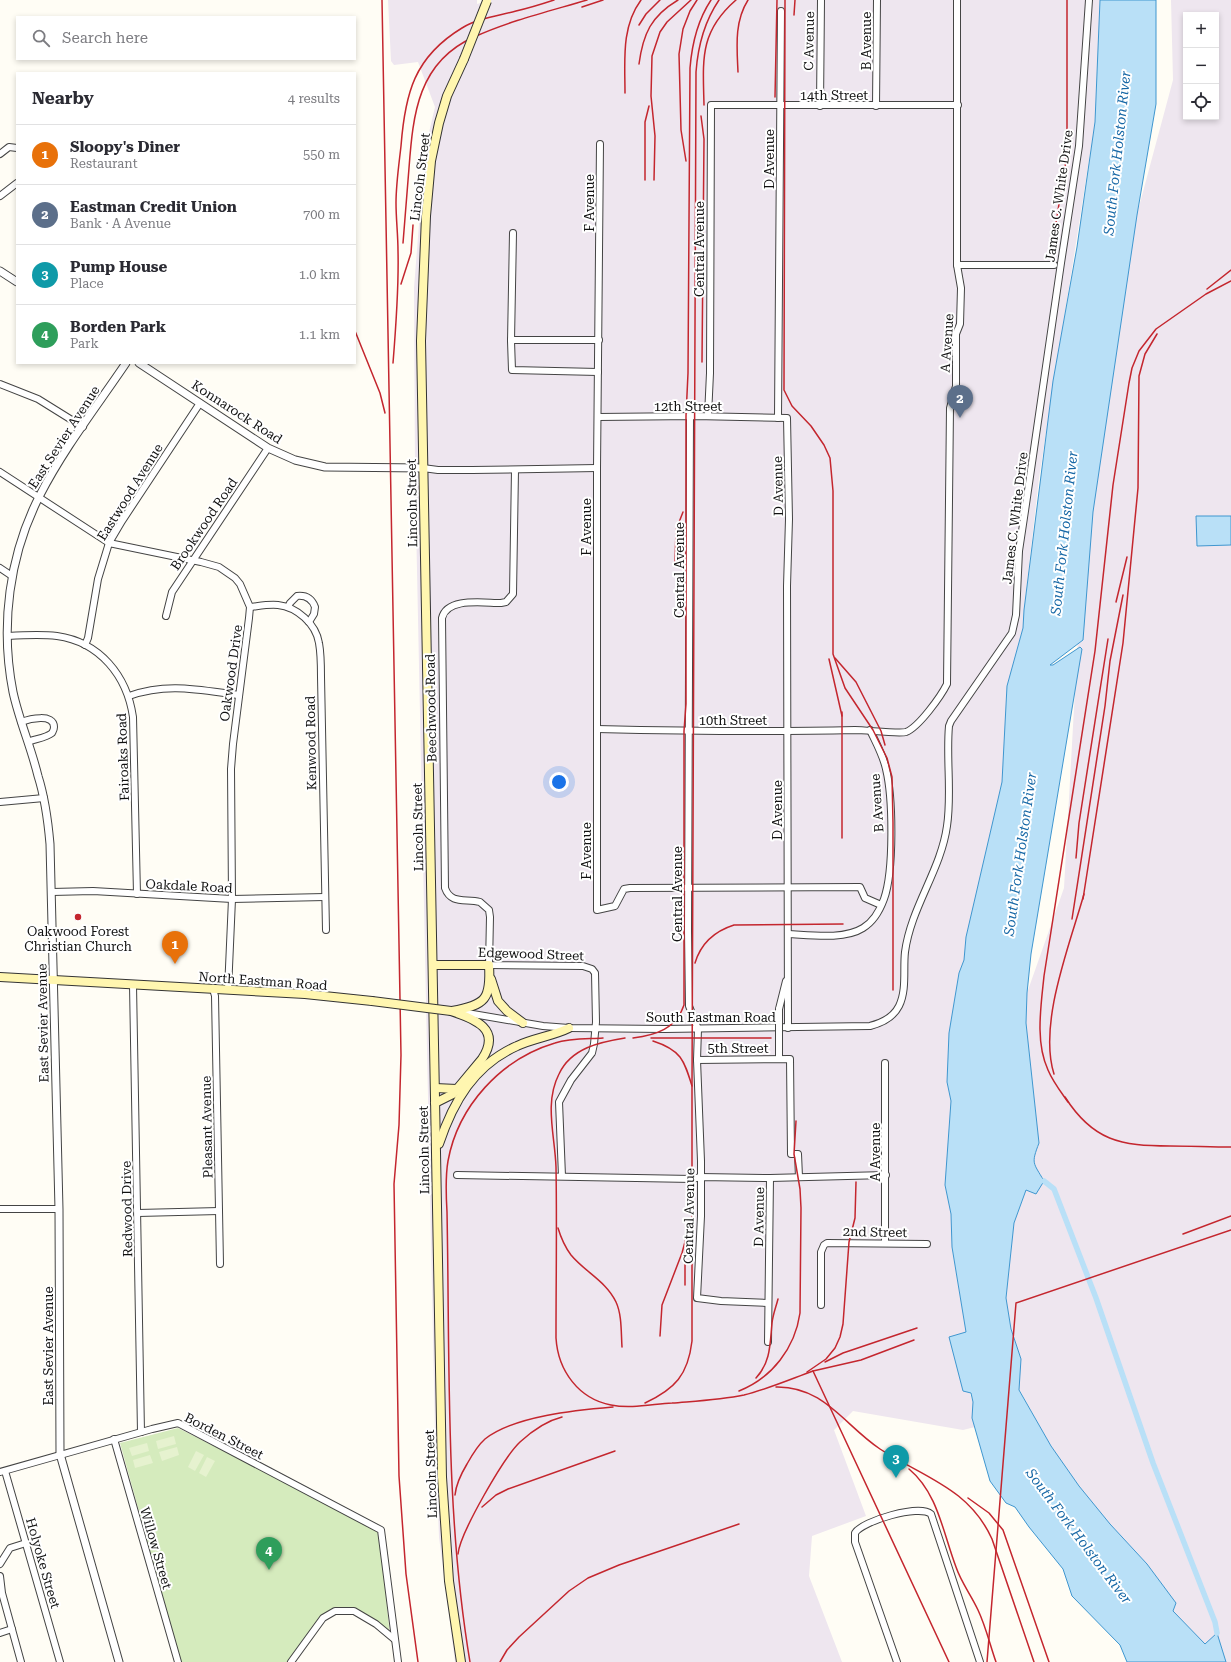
<!DOCTYPE html>
<html lang="en">
<head>
<meta charset="utf-8">
<style>
	body { margin:0; font-family:"Roboto Serif",serif; background:#f2f2f3; color:#2b2b33 }
	.controls { position:absolute; right:12px; top:12px; display:grid; overflow:hidden; border-radius:0px; box-shadow:0 2px 6px #0003 }
	.controls button { width:36px; height:36px; display:grid; place-items:center; padding:0; border:0; border-bottom:1px solid #e1e1e2; background:#fff; color:#2b2b33; font:20px sans-serif }
	.you { position:absolute; left:559px; top:782px; width:14px; height:14px; margin:-10px; border:3px solid #fff; border-radius:50%; background:#1a73e8; box-shadow:0 0 0 6px #1a73e833 }
	.badge { display:grid; place-items:center; width:26px; height:26px; border-radius:50%; background:#ea580c; color:#fff; font-size:13px; font-weight:700 }
	.pin { position:absolute; translate:-50% -33px; filter:drop-shadow(0 1px 2px #0008) }
	.pin::after { content:''; position:absolute; top:21px; width:14px; height:12px; background:inherit; clip-path:polygon(0 0,100% 0,50% 100%) }
	.list { margin:0; padding:0; list-style:none }
	h2 { display:flex; justify-content:space-between; align-items:center; height:52px; margin:0; padding:0 16px; font-size:17px }
	h2 small { font-size:13px; font-weight:400; color:#7c7c81 }
	.list li { display:grid; grid-template-columns:26px 1fr auto; gap:12px; align-items:center; box-sizing:border-box; height:60px; padding:0 16px; border-top:1px solid #e1e1e2 }
	.list b { display:block; font-size:15px; white-space:nowrap }
	.list p { margin:0; font-size:13px; white-space:nowrap; color:#7c7c81 }
	.list em { font-size:13px; font-style:normal; color:#7c7c81 }
	.icon { flex:none; width:22px; height:22px; fill:none; stroke:currentColor; stroke-width:2; stroke-linecap:round; stroke-linejoin:round }
	.map { position:relative; flex:none; width:1231px; height:1662px; overflow:hidden }
	.search { position:absolute; background:#fff; box-shadow:0 2px 6px #0003; left:16px; top:16px; width:340px; height:44px; display:flex; align-items:center; gap:10px; box-sizing:border-box; padding:0 14px; border-radius:0px; color:#7c7c81; font-size:15px }
	.panel { position:absolute; background:#fff; box-shadow:0 2px 6px #0003; left:16px; top:72px; width:340px; height:292px; border-radius:0px }
	.map>svg:first-child { display:block }
</style>
</head>
<body>
<div class="map">
<svg width="1231" height="1662" viewBox="0 0 1231 1662">
	<rect width="100%" height="100%" fill="#fffdf5"/>
	<!-- industrial -->
	<g fill="#eee6ef" fill-rule="evenodd">
		<polygon points="388,0 477,0 477,4 492,0 1100,0 1095,122 1039,478 1024,610 1023,628 1007,688 1002,782 966,937 964,960 959,973 949,1033 947,1082 951,1101 945,1185 951,1214 952,1248 966,1332 949,1337 973,1402 972,1418 975,1427 963,1430 853,1411 834,1430 866,1516 812,1536 809,1576 842,1662 455,1662 439,1537 435,1433 415,474 414,288 423,173 427,141 435,107 418,62 394,65 391,61"/>
		<path d="M1171,0H1231V1662H1226L1217,1633L1205,1645L1173,1611L1176,1603L1147,1564L1110,1524L1079,1486L1051,1446L1019,1389L1021,1359L1011,1329L1006,1298L1014,1223L1026,1190L1044,1181L1034,1164L1033,1159L1039,1143L1026,1023L1027,993L1064,888L1082,565L1126,255L1173,80ZM1186,15H1216V117H1186Z"/>
	</g>
	<!-- green -->
	<polygon fill="#d5ebbd" points="178,1428 379,1529 390,1636 354,1611 335,1611 323,1618 293,1662 181,1662 120,1443"/>
	<!-- pitch -->
	<g fill="#e6f2cf">
		<polygon points="174,1436 176,1444 158,1449 156,1441"/>
		<polygon points="147,1443 149,1451 132,1456 129,1448"/>
		<polygon points="177,1447 179,1455 162,1461 159,1452"/>
		<polygon points="196,1451 204,1455 195,1471 188,1467"/>
		<polygon points="150,1455 153,1463 135,1468 133,1460"/>
		<polygon points="207,1457 215,1461 206,1477 199,1473"/>
	</g>
	<!-- water -->
	<g fill="#b9e0f7" stroke="#3f96cf">
		<path d="M1100,0H1156V104L1137,215L1093,512L1083,640L1050,665H1053L1080,647L1082,649L1031,954L1027,993L1026,1023L1039,1143C1031,1164 1033,1162 1044,1181L1036,1194L1026,1190L1014,1223L1006,1298L1011,1329L1021,1359L1019,1390L1051,1446L1079,1486L1110,1524L1147,1564L1176,1603L1173,1611L1205,1644L1217,1633L1226,1662H1127L1120,1645L1072,1596L1063,1569L1029,1527L1015,1507L1006,1503L990,1481L972,1418L973,1402L971,1393L963,1391L949,1337L966,1332L952,1247L951,1214L945,1185L951,1101L947,1082L949,1033L959,973L964,960L966,937L1002,782L1007,686L1023,628L1024,610L1053,381L1077,247L1095,122Z"/>
		<polygon points="1231,516 1231,545 1197,546 1196,516"/>
	</g>
	<g fill="none" stroke-linecap="round" stroke-linejoin="round">
		<!-- canal -->
		<polyline stroke="#b9e0f7" stroke-width="5.5" points="1044,1181 1054,1189 1096,1298 1153,1463 1215,1622 1217,1633"/>
		<!-- minor casing -->
		<g stroke="#444" stroke-width="8">
			<g id="minor">
				<polyline points="820,106 821,0"/>
				<polyline points="876,106 877,0"/>
				<polyline points="600,144 597,468 597,910 615,906 624,889 630,888 860,887 865,898 881,905"/>
				<polyline points="0,154 9,147 17,148"/>
				<polyline points="0,196 17,183"/>
				<polyline points="513,233 511,341 512,370 598,372"/>
				<polyline points="957,265 1054,265"/>
				<polyline points="511,340 599,340"/>
				<polyline points="0,384 38,399 83,427"/>
				<polyline points="690,416 688,931 689,1006 698,1029 697,1060 701,1161 701,1216 697,1298 721,1301 768,1303"/>
				<polyline points="708,416 710,373 711,105 958,105"/>
				<polyline points="598,417 695,416 787,418 789,519 787,586 788,1028"/>
				<polyline points="778,418 781,11"/>
				<polyline points="423,468 438,470 472,470 597,468"/>
				<path d="M515,470L513,594L506,602L501,603C483,603 447,597 442,618L445,888C451,905 466,898 480,902L489,910L490,917L489,965L583,966L592,969L595,973L596,1022L594,1044L592,1053L571,1080L559,1102L562,1176"/>
				<polyline points="0,472 109,543 201,562 219,567 235,578 240,584 250,607 249,618 233,744 231,769 232,899 228,990"/>
				<polyline points="0,568 12,576"/>
				<path d="M250,607C259,606 269,604 278,605C297,607 316,624 319,643C321,654 321,666 321,677L326,930"/>
				<path d="M288,607L290,603L297,596C306,595 312,599 315,607L314,614L309,622"/>
				<polyline points="166,616 172,592 268,448"/>
				<path d="M8,636C24,635 41,634 57,636C100,642 127,676 133,717L137,894"/>
				<polyline points="85,645 88,638 98,579 109,543 122,521 200,403"/>
				<path d="M129,696C167,682 200,690 239,695"/>
				<path d="M21,722C29,719 54,713 54,727C54,730 53,731 52,733C46,738 35,739 28,742"/>
				<path d="M597,729C683,731 769,732 855,730C866,730 899,734 906,732C919,727 941,696 947,684L950,408L956,386V334L960,324L961,288L957,265V0"/>
				<polyline points="0,802 44,798"/>
				<polyline points="52,892 93,891 232,899 325,897"/>
				<path d="M788,934C810,935 844,940 863,928C873,922 880,910 884,899C894,871 893,798 886,769C883,755 876,743 870,730"/>
				<polyline points="133,985 141,1432"/>
				<polyline points="213,989 215,996 220,1264"/>
				<polyline points="779,1009 786,981"/>
				<path d="M461,1012L543,1026L569,1028L665,1029L870,1026C882,1023 893,1018 899,1006C907,990 903,969 905,952C911,907 941,870 947,826C952,793 946,759 949,726L951,721L1012,633L1016,615L1019,551L1025,511L1061,263L1079,146L1089,0"/>
				<polyline points="779,1059 779,1045"/>
				<polyline points="697,1060 790,1059 791,1154 798,1154 799,1177"/>
				<polyline points="885,1063 885,1242"/>
				<polyline points="457,1175 693,1179 700,1177 770,1178 886,1175"/>
				<polyline points="0,1209 59,1209"/>
				<polyline points="138,1213 219,1211"/>
				<polyline points="821,1305 821,1252 824,1245 827,1243 927,1244"/>
				<polyline points="768,1342 770,1178"/>
				<polyline points="114,1439 178,1662"/>
				<polyline points="5,1471 60,1662"/>
				<polyline points="0,1472 152,1429 178,1423 381,1530 398,1662"/>
				<polyline points="0,1564 10,1548 26,1543"/>
				<polyline points="0,1576 2,1593 21,1662"/>
				<polyline points="0,1633 12,1629"/>
				<polyline points="291,1662 323,1618 335,1611 354,1611 376,1624 394,1639"/>
				<path d="M897,1662L855,1542V1533C862,1521 919,1504 931,1514L980,1662"/>
			</g>
		</g>
		<!-- tertiary casing -->
		<g stroke="#444" stroke-width="9">
			<g id="tertiary">
				<polyline points="0,271 17,282"/>
				<polyline points="139,363 268,448 295,460 325,467 423,468"/>
				<path d="M119,1662L60,1454L59,1209L50,844C48,821 45,798 38,776C31,747 19,720 13,692C0,626 9,555 40,495C64,448 97,406 126,363"/>
			</g>
		</g>
		<!-- secondary casing -->
		<g stroke="#333" stroke-width="10">
			<g id="secondary">
				<path d="M433,965H489C491,999 486,1005 452,1011"/>
				<polyline points="0,977 305,994 372,1001"/>
				<polyline points="491,979 498,1001 507,1011 523,1023"/>
				<polyline points="435,1088 457,1089"/>
				<path d="M435,1103L453,1094L457,1089L482,1059C502,1029 475,1019 451,1011"/>
				<path d="M439,1144C453,1102 474,1065 517,1046C534,1038 553,1036 569,1028"/>
				<polyline points="461,1662 449,1581 442,1477 421,341 426,216 431,161 439,123 447,96 464,59"/>
			</g>
		</g>
		<!-- minor -->
		<use href="#minor" stroke="#fff" stroke-width="6"/>
		<!-- tertiary -->
		<use href="#tertiary" stroke="#fff" stroke-width="7"/>
		<!-- secondary -->
		<use href="#secondary" stroke="#fff6b0" stroke-width="8"/>
		<!-- rail -->
		<g stroke="#c4262e" stroke-width="1.5">
			<polyline points="382,0 401,1055 399,1125 394,1184 399,1476 406,1574 418,1662"/>
			<polyline points="785,0 784,390 792,406 811,426 824,445 830,458 833,491 833,654 845,688 873,730 887,758 892,777 893,823 893,990"/>
			<polyline points="582,7 603,0"/>
			<polyline points="794,15 795,0"/>
			<polyline points="639,25 646,14 660,0"/>
			<path d="M639,64C643,34 651,16 678,0"/>
			<path d="M738,72C737,48 734,22 748,0"/>
			<path d="M625,93C625,61 621,27 641,0"/>
			<polyline points="775,97 777,0"/>
			<path d="M704,105C703,60 699,32 736,0"/>
			<polyline points="701,116 704,139 702,362"/>
			<polyline points="686,161 681,130 679,54 683,29 690,11 697,0"/>
			<polyline points="645,180 645,122 649,106"/>
			<polyline points="654,180 655,136 651,96 652,56 660,32 667,22 691,0"/>
			<path d="M403,243C405,218 407,193 409,168C413,114 418,62 474,37C509,21 550,11 587,0"/>
			<polyline points="1051,254 1067,154 1067,0"/>
			<polyline points="401,284 411,253 413,225"/>
			<polyline points="1207,289 1231,270"/>
			<polyline points="355,331 380,393 385,413"/>
			<path d="M393,363C396,326 399,288 398,251C398,235 396,219 396,203C396,184 399,164 401,146C405,94 414,57 462,28C478,18 498,16 516,11C529,8 542,4 554,0"/>
			<polyline points="675,565 676,530 683,512"/>
			<polyline points="1116,602 1127,557"/>
			<polyline points="835,658 856,682 881,731 885,745"/>
			<polyline points="829,659 842,716"/>
			<polyline points="842,712 842,838"/>
			<polyline points="1076,858 1079,823 1108,639"/>
			<polyline points="1083,899 1123,643 1138,488 1139,376 1145,354 1157,334"/>
			<polyline points="1072,919 1105,706 1110,661 1123,595"/>
			<path d="M695,963C701,943 715,931 734,925L843,924"/>
			<path d="M625,1038C600,1042 571,1048 559,1074C544,1103 555,1136 556,1167C557,1224 556,1281 556,1338C558,1371 579,1399 611,1405C631,1409 653,1404 672,1403C696,1401 720,1400 744,1395C768,1389 791,1379 813,1371L949,1662"/>
			<path d="M633,1038C656,1035 676,1029 684,1005V731L686,704V416L688,373L690,68C692,43 697,21 711,0"/>
			<polyline points="651,1038 771,1038"/>
			<path d="M1054,1074C1038,1023 1070,944 1084,894"/>
			<path d="M692,1086L696,72C698,45 704,22 719,0"/>
			<path d="M1065,1097C1093,1141 1121,1146 1170,1146C1190,1146 1211,1147 1231,1147"/>
			<path d="M1068,1102C1061,1092 1053,1082 1048,1070C1035,1042 1041,1006 1044,976L1095,651L1113,485L1129,383L1132,368L1139,351L1156,329L1206,294L1231,281"/>
			<path d="M558,1228C561,1238 565,1247 571,1255C585,1272 606,1281 616,1302C622,1315 621,1332 622,1347"/>
			<polyline points="1183,1234 1231,1216"/>
			<polyline points="685,1285 685,1250"/>
			<polyline points="660,1336 662,1305 682,1253 689,1227"/>
			<polyline points="825,1362 843,1353 917,1328"/>
			<polyline points="813,1371 861,1360 914,1340"/>
			<polyline points="807,1372 826,1359 835,1348 840,1337 843,1324 849,1242 855,1218 856,1182"/>
			<path d="M756,1378C771,1362 770,1343 772,1323C773,1314 776,1307 778,1299"/>
			<path d="M776,1387C824,1386 844,1425 880,1449C923,1477 969,1488 992,1539L1034,1662"/>
			<path d="M739,1391C772,1378 795,1348 800,1313L801,1208L800,1189L794,1154L796,1121"/>
			<path d="M645,1403C675,1389 688,1375 692,1341V1086C684,1060 681,1050 653,1041"/>
			<path d="M909,1469C938,1493 943,1533 956,1567C961,1582 971,1595 978,1610C986,1627 990,1645 996,1662"/>
			<path d="M455,1495C456,1484 461,1474 467,1464C472,1455 477,1446 485,1439C514,1416 577,1410 613,1407"/>
			<polyline points="968,1498 989,1513 1003,1530 1049,1662"/>
			<polyline points="482,1507 496,1495 508,1489 615,1451"/>
			<path d="M458,1554C460,1533 504,1457 520,1442C532,1431 546,1421 562,1417"/>
			<path d="M470,1662C445,1514 450,1362 447,1212C446,1195 445,1178 448,1161C458,1106 501,1059 555,1043C570,1038 587,1039 603,1038"/>
			<polyline points="500,1662 507,1650 519,1637 569,1591 588,1578 619,1565 739,1524"/>
			<polyline points="987,1662 1016,1303 1231,1230"/>
		</g>
		<!-- minor-bridge casing -->
		<g stroke="#444" stroke-width="8" stroke-linecap="butt">
			<polyline id="minor-bridge" points="779,1045 779,1009"/>
		</g>
		<!-- secondary-bridge casing -->
		<g stroke="#333" stroke-width="10" stroke-linecap="butt">
			<g id="secondary-bridge">
				<polyline points="464,59 487,1"/>
				<polyline points="372,1001 451,1011"/>
			</g>
		</g>
		<!-- minor-bridge -->
		<use href="#minor-bridge" stroke="#fff" stroke-width="6"/>
		<!-- secondary-bridge -->
		<use href="#secondary-bridge" stroke="#fff6b0" stroke-width="8"/>
	</g>
	<!-- markers -->
	<circle fill="#c4262e" stroke="#fff" stroke-width="1.5" cx="78" cy="917" r="4"/>
	<g text-anchor="middle" dominant-baseline="central" stroke-width="4" stroke-linejoin="round" paint-order="stroke">
		<!-- street labels -->
		<g font-size="13" fill="#111" stroke="#fff">
			<text transform="translate(809 41) rotate(-89)">C Avenue</text>
			<text transform="translate(866 41) rotate(-90)">B Avenue</text>
			<text x="834" y="95">14th Street</text>
			<text transform="translate(769 159) rotate(-90)">D Avenue</text>
			<text transform="translate(420 177) rotate(-83)">Lincoln Street</text>
			<text transform="translate(1059 196) rotate(-82)">James C. White Drive</text>
			<text transform="translate(589 203) rotate(-90)">F Avenue</text>
			<text transform="translate(699 249) rotate(-90)">Central Avenue</text>
			<text transform="translate(947 343) rotate(-86)">A Avenue</text>
			<text x="688" y="406">12th Street</text>
			<text transform="translate(237 412) rotate(33)">Konnarock Road</text>
			<text transform="translate(64 437) rotate(-57)">East Sevier Avenue</text>
			<text transform="translate(778 486) rotate(-91)">D Avenue</text>
			<text transform="translate(130 492) rotate(-58)">Eastwood Avenue</text>
			<text transform="translate(412 503) rotate(-91)">Lincoln Street</text>
			<text transform="translate(1015 518) rotate(-83)">James C. White Drive</text>
			<text transform="translate(204 524) rotate(-56)">Brookwood Road</text>
			<text transform="translate(586 527) rotate(-90)">F Avenue</text>
			<text transform="translate(679 570) rotate(-90)">Central Avenue</text>
			<text transform="translate(231 673) rotate(-82)">Oakwood Drive</text>
			<text transform="translate(431 708) rotate(-91)">Beechwood Road</text>
			<text x="733" y="720">10th Street</text>
			<text transform="translate(311 743) rotate(-91)">Kenwood Road</text>
			<text transform="translate(123 757) rotate(-92)">Fairoaks Road</text>
			<text transform="translate(877 803) rotate(-94)">B Avenue</text>
			<text transform="translate(777 810) rotate(-90)">D Avenue</text>
			<text transform="translate(418 827) rotate(-91)">Lincoln Street</text>
			<text transform="translate(586 851) rotate(-90)">F Avenue</text>
			<text transform="translate(189 886) rotate(3)">Oakdale Road</text>
			<text transform="translate(677 894) rotate(-90)">Central Avenue</text>
			<text transform="translate(531 954) rotate(2)">Edgewood Street</text>
			<text transform="translate(263 981) rotate(4)">North Eastman Road</text>
			<text x="711" y="1017">South Eastman Road</text>
			<text transform="translate(43 1023) rotate(-91)">East Sevier Avenue</text>
			<text x="738" y="1048">5th Street</text>
			<text transform="translate(207 1127) rotate(-91)">Pleasant Avenue</text>
			<text transform="translate(424 1150) rotate(-91)">Lincoln Street</text>
			<text transform="translate(875 1152) rotate(-90)">A Avenue</text>
			<text transform="translate(127 1209) rotate(-91)">Redwood Drive</text>
			<text transform="translate(689 1216) rotate(-89)">Central Avenue</text>
			<text transform="translate(759 1217) rotate(-89)">D Avenue</text>
			<text transform="translate(875 1232) rotate(1)">2nd Street</text>
			<text transform="translate(48 1346) rotate(-90)">East Sevier Avenue</text>
			<text transform="translate(224 1436) rotate(27)">Borden Street</text>
			<text transform="translate(431 1474) rotate(-92)">Lincoln Street</text>
			<text transform="translate(156 1548) rotate(74)">Willow Street</text>
			<text transform="translate(43 1563) rotate(74)">Holyoke Street</text>
		</g>
		<!-- poi labels -->
		<g font-size="13" fill="#111" stroke="#fff">
			<text x="78" y="931">Oakwood Forest<tspan x="78" dy="15">Christian Church</tspan></text>
		</g>
		<!-- water labels -->
		<g font-size="14" font-style="italic" fill="#1768a6" stroke="#fff">
			<text transform="translate(1117 153) rotate(-84)">South Fork Holston River</text>
			<text transform="translate(1064 533) rotate(-84)">South Fork Holston River</text>
			<text transform="translate(1020 854) rotate(-82)">South Fork Holston River</text>
			<text transform="translate(1079 1536) rotate(53)">South Fork Holston River</text>
		</g>
	</g>
</svg>
<div class="controls">
<button>+</button>
<button>−</button>
<button><svg class="icon" aria-label="locate" viewBox="0 0 24 24"><circle cx="12" cy="12" r="6"/><path d="M12 2v4M12 18v4M2 12h4M18 12h4"/></svg></button>
</div>
<div class="you"></div>
<div class="pin badge" style="left:175px;top:964px;background:#e8710a">1</div>
<div class="pin badge" style="left:960px;top:418px;background:#5c6f8a">2</div>
<div class="pin badge" style="left:896px;top:1478px;background:#0f9aa8">3</div>
<div class="pin badge" style="left:269px;top:1570px;background:#2e9e5b">4</div>
<div class="search"><svg class="icon" aria-label="search" viewBox="0 0 24 24"><circle cx="10" cy="10" r="6"/><path d="M15 15l6 6"/></svg>Search here</div>
<section class="panel">
<h2>Nearby<small>4 results</small></h2>
<ul class="list">
<li><span class="badge" style="background:#e8710a">1</span><div><b>Sloopy's Diner</b><p>Restaurant</p></div><em>550 m</em></li>
<li><span class="badge" style="background:#5c6f8a">2</span><div><b>Eastman Credit Union</b><p>Bank · A Avenue</p></div><em>700 m</em></li>
<li><span class="badge" style="background:#0f9aa8">3</span><div><b>Pump House</b><p>Place</p></div><em>1.0 km</em></li>
<li><span class="badge" style="background:#2e9e5b">4</span><div><b>Borden Park</b><p>Park</p></div><em>1.1 km</em></li>
</ul>
</section>
</div>
</body>
</html>
